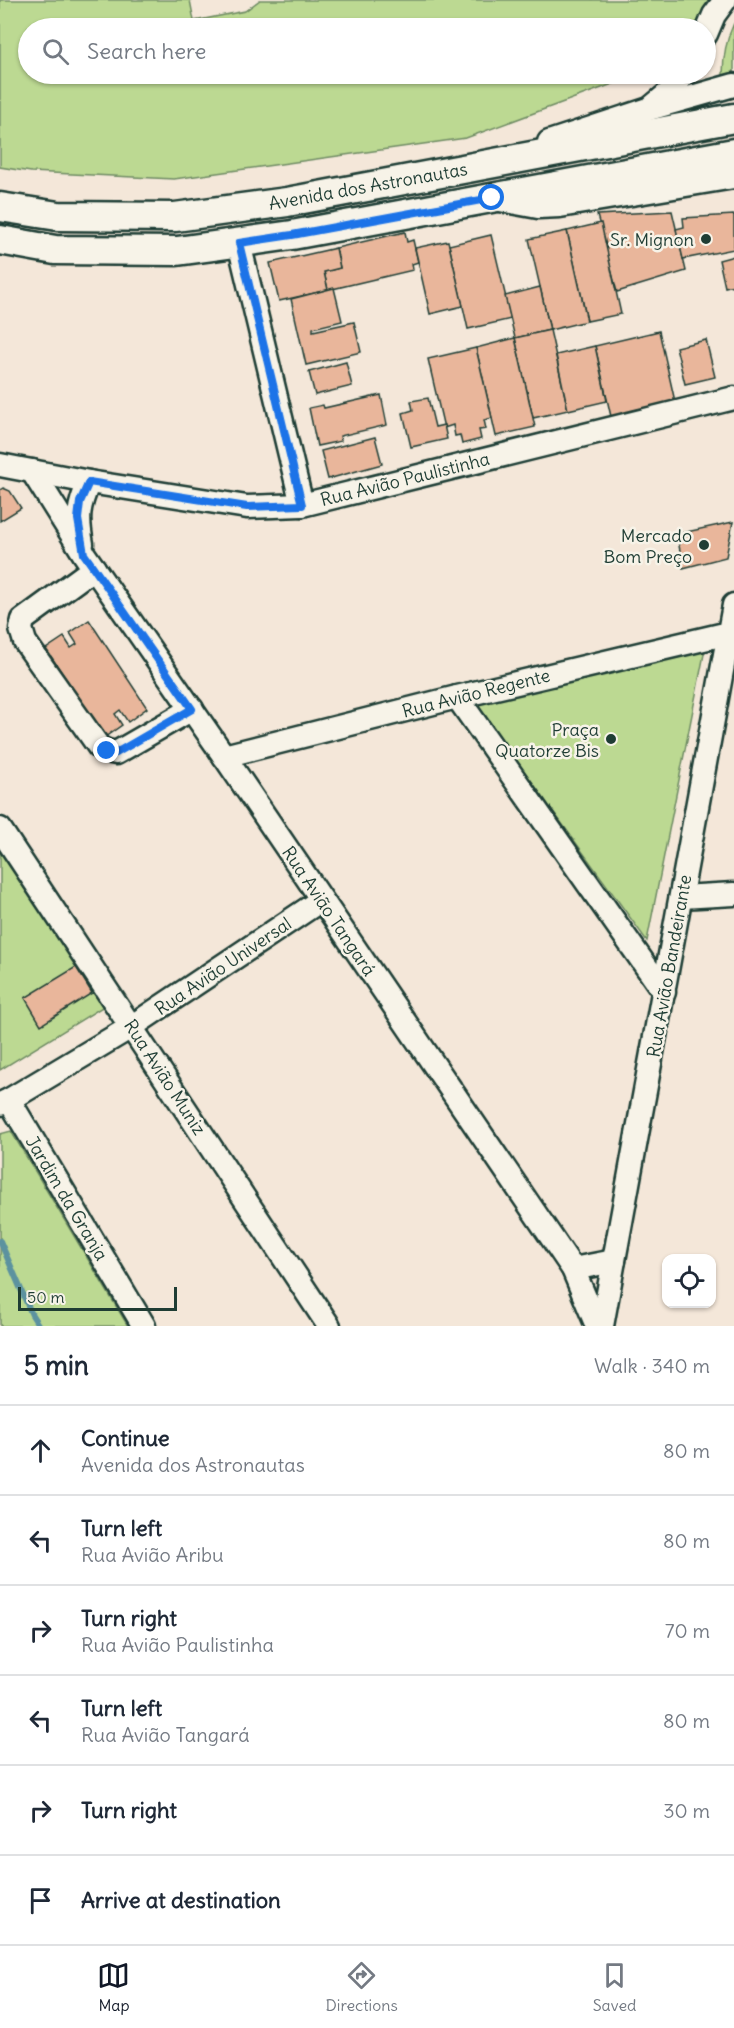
<!DOCTYPE html>
<html lang="en">
<head>
<meta charset="utf-8">
<style>
	body { margin:0; font-family:Delius,sans-serif; background:#f6f6f7; color:#1f2937 }
	.controls { position:absolute; right:18px; bottom:18px; display:grid; overflow:hidden; border-radius:12px; box-shadow:0 2px 4px #0004 }
	.controls button { width:54px; height:54px; display:grid; place-items:center; padding:0; border:0; border-bottom:2px solid #e0e1e3; background:#fff; color:#1f2937; font:30px sans-serif }
	.scale { position:absolute; left:18px; bottom:15px; width:159px; box-sizing:border-box; padding-left:6px; border:3px solid #1f3d34; border-top:0; font-size:16px; line-height:21px; white-space:nowrap; color:#1f3d34; -webkit-text-stroke:4px #f7f3e8; paint-order:stroke }
	.stop { position:absolute; width:18px; height:18px; margin:-14px; border:4px solid #1a73e8; border-radius:50%; background:#fff }
	.stop.end { background:#1a73e8; border-color:#fff; box-shadow:0 2px 6px #0008 }
	.list { margin:0; padding:0; list-style:none }
	h2 { display:flex; justify-content:space-between; align-items:center; height:78px; margin:0; padding:0 24px; font-size:26px }
	h2 small { font-size:20px; font-weight:400; color:#747a83 }
	.list li { display:grid; grid-template-columns:39px 1fr auto; gap:18px; align-items:center; box-sizing:border-box; height:90px; padding:0 24px; border-top:2px solid #e0e1e3 }
	.list b { display:block; font-size:22px; white-space:nowrap }
	.list p { margin:0; font-size:20px; white-space:nowrap; color:#747a83 }
	.list em { font-size:20px; font-style:normal; color:#747a83 }
	.icon { flex:none; width:33px; height:33px; fill:none; stroke:currentColor; stroke-width:2; stroke-linecap:round; stroke-linejoin:round }
	.map { position:relative; flex:none; width:734px; height:1326px; overflow:hidden }
	.search { position:absolute; background:#fff; box-shadow:0 2px 4px #0004; left:18px; right:18px; top:18px; height:66px; display:flex; align-items:center; gap:15px; box-sizing:border-box; padding:0 21px; border-radius:33px; color:#747a83; font-size:22px }
	.sheet { height:618px; background:#fff }
	nav { display:flex; justify-content:space-around; align-items:center; box-sizing:border-box; height:84px; border-top:2px solid #e0e1e3; background:#fff; font-size:16px; color:#747a83 }
	nav a { display:grid; justify-items:center; gap:3px }
	nav .on { color:#111827 }
	.map>svg:first-child { display:block }
</style>
</head>
<body>
<div class="map">
<svg width="734" height="1326" viewBox="0 0 734 1326">
	<rect width="100%" height="100%" fill="#f4e7d9"/>
	<filter id="ink" filterUnits="userSpaceOnUse"><feTurbulence type="fractalNoise" baseFrequency=".0167" numOctaves="2"/><feDisplacementMap in="SourceGraphic" scale="12" xChannelSelector="R" yChannelSelector="G"/><feConvolveMatrix kernelMatrix="1 2 1 2 8 2 1 2 1" color-interpolation-filters="sRGB"/></filter>
	<g filter="url(#ink)">
		<!-- green -->
		<g fill="#bcd992" stroke="#6e8b63" stroke-width="1.5">
			<polygon points="0,0 190,0 194,21 245,11 260,0 713,0 706,29 28,28 28,74 636,74 618,82 466,138 174,179 31,172 0,167"/>
			<path d="M734,23V73L723,75C723,56 726,40 734,23Z"/>
			<polygon points="705,649 647,941 474,702"/>
			<polygon points="0,851 104,1006 0,1070"/>
			<polygon points="11,1131 128,1326 0,1326 0,1134"/>
		</g>
		<g fill="none" stroke-linecap="round" stroke-linejoin="round">
			<!-- stream -->
			<polyline stroke="#5c929f" stroke-width="6" points="0,1241 32,1315 39,1326"/>
		</g>
		<!-- building -->
		<g fill="#e9b69b" stroke="#1f3d34" stroke-width="1.5">
			<polygon points="672,211 686,271 617,292 597,215"/>
			<polygon points="734,215 734,249 683,259 676,229 684,227 683,218"/>
			<polygon points="601,223 621,314 587,321 567,231"/>
			<polygon points="567,231 587,321 550,330 529,239"/>
			<polygon points="405,232 407,242 413,240 418,262 412,264 413,270 328,290 324,272 340,268 336,248"/>
			<polygon points="491,235 511,319 468,329 449,245"/>
			<polygon points="448,241 463,306 430,314 415,248"/>
			<polygon points="336,248 340,268 324,272 328,290 279,301 270,263"/>
			<polygon points="734,256 734,285 725,287 719,260"/>
			<polygon points="540,287 550,330 515,338 505,296"/>
			<polygon points="334,288 342,321 313,328 313,331 354,322 361,352 306,365 291,299"/>
			<polygon points="550,330 568,410 533,418 515,338"/>
			<polygon points="659,331 676,406 612,421 595,346"/>
			<polygon points="515,338 535,427 496,436 476,348"/>
			<polygon points="706,340 715,377 685,384 676,347"/>
			<polygon points="595,346 607,401 568,410 556,355"/>
			<polygon points="476,348 492,418 484,420 486,429 479,430 481,439 462,444 460,435 455,436 453,425 444,428 428,359"/>
			<polygon points="346,362 352,386 315,395 309,372"/>
			<polygon points="381,395 387,425 340,436 341,441 317,446 309,408 323,405 324,408"/>
			<polygon points="428,398 435,427 444,425 447,439 411,447 403,413 413,410 411,401"/>
			<polygon points="375,437 382,464 328,479 321,451"/>
			<polygon points="3,488 10,491 21,508 0,521 0,490"/>
			<polygon points="733,522 726,557 683,568 677,534"/>
			<polygon points="89,620 147,708 128,722 120,710 115,714 122,725 105,737 46,649 64,637 71,648 77,644 70,633"/>
			<polygon points="76,967 92,993 41,1025 25,998"/>
		</g>
		<g fill="none" stroke-linecap="round" stroke-linejoin="round">
			<!-- minor casing -->
			<g stroke="#1f3d34" stroke-width="27">
				<g id="minor">
					<polyline points="706,34 714,15 725,0"/>
					<polyline points="653,106 671,91 684,74"/>
					<polyline points="549,142 649,109 734,85"/>
					<polyline points="500,200 538,207 560,206 734,177"/>
					<polyline points="239,243 302,505"/>
					<polyline points="0,465 89,482 247,507 302,505 734,398"/>
					<polyline points="32,471 84,554 224,756 573,1269 597,1326"/>
					<path d="M82,544C77,517 78,507 89,482"/>
					<polyline points="94,568 23,620 21,629 25,642 99,747 107,751 116,753 192,709"/>
					<polyline points="457,697 664,992"/>
					<polyline points="224,756 457,697 729,633"/>
					<polyline points="0,829 329,1326"/>
					<polyline points="681,897 734,894"/>
					<polyline points="9,1100 144,1326"/>
					<polyline points="0,1104 9,1100 131,1027 321,900"/>
					<polyline points="573,1269 614,1261"/>
					<polyline points="602,1326 734,605"/>
				</g>
			</g>
			<!-- major casing -->
			<g stroke="#1f3d34" stroke-width="33">
				<g id="major">
					<polyline points="0,207 58,216 175,217 287,202 734,118"/>
					<polyline points="0,240 55,250 177,251 292,235 734,153"/>
				</g>
			</g>
			<!-- minor -->
			<use href="#minor" stroke="#f7f3e8" stroke-width="22"/>
			<!-- major -->
			<use href="#major" stroke="#f7f3e8" stroke-width="28"/>
		</g>
	</g>
	<g fill="none" stroke-linecap="round" stroke-linejoin="round" filter="url(#ink)">
		<!-- route -->
		<polyline stroke="#1a73e8" stroke-width="8" points="107,751 116,753 192,709 84,554 78,519 80,502 89,482 247,507 302,505 239,243 292,235 492,198"/>
	</g>
	<!-- markers -->
	<g fill="#1f3d34" stroke="#f7f3e8" stroke-width="2">
		<circle cx="706" cy="239" r="6"/>
		<circle cx="704" cy="545" r="6"/>
		<circle cx="611" cy="739" r="6"/>
	</g>
	<g text-anchor="middle" dominant-baseline="central" stroke-width="5" stroke-linejoin="round" paint-order="stroke">
		<!-- street labels -->
		<g font-size="18" fill="#1f3d34" stroke="#f7f3e8">
			<text transform="translate(368 186) rotate(-10)">Avenida dos Astronautas</text>
			<text transform="translate(405 479) rotate(-14)">Rua Avião Paulistinha</text>
			<text transform="translate(476 693) rotate(-14)">Rua Avião Regente</text>
			<text transform="translate(329 911) rotate(56)">Rua Avião Tangará</text>
			<text transform="translate(223 966) rotate(-34)">Rua Avião Universal</text>
			<text transform="translate(669 966) rotate(-80)">Rua Avião Bandeirante</text>
			<text transform="translate(165 1077) rotate(57)">Rua Avião Muniz</text>
			<text transform="translate(67 1198) rotate(59)">Jardim da Granja</text>
		</g>
		<!-- poi labels -->
		<g font-size="18" fill="#1f3d34" stroke="#f7f3e8" text-anchor="end">
			<text x="694" y="239">Sr. Mignon</text>
			<text x="692" y="535">Mercado<tspan x="692" dy="21">Bom Preço</tspan></text>
			<text x="599" y="729">Praça<tspan x="599" dy="21">Quatorze Bis</tspan></text>
		</g>
	</g>
</svg>
<div class="controls">
<button><svg class="icon" aria-label="locate" viewBox="0 0 24 24"><circle cx="12" cy="12" r="6"/><path d="M12 2v4M12 18v4M2 12h4M18 12h4"/></svg></button>
</div>
<div class="scale">50 m</div>
<div class="stop" style="left:492px;top:198px"></div>
<div class="stop end" style="left:107px;top:751px"></div>
<div class="search"><svg class="icon" aria-label="search" viewBox="0 0 24 24"><circle cx="10" cy="10" r="6"/><path d="M15 15l6 6"/></svg>Search here</div>
</div>
<section class="sheet">
<h2>5 min<small>Walk · 340 m</small></h2>
<ul class="list">
<li><svg class="icon" aria-label="ahead" viewBox="0 0 24 24"><path d="M12 20V5M6 11l6-6 6 6"/></svg><div><b>Continue</b><p>Avenida dos Astronautas</p></div><em>80 m</em></li>
<li><svg class="icon" aria-label="left" viewBox="0 0 24 24"><path d="M17 20v-9H6M10 6l-5 5 5 5"/></svg><div><b>Turn left</b><p>Rua Avião Aribu</p></div><em>80 m</em></li>
<li><svg class="icon" aria-label="right" viewBox="0 0 24 24"><path d="M7 20v-9h11M14 6l5 5-5 5"/></svg><div><b>Turn right</b><p>Rua Avião Paulistinha</p></div><em>70 m</em></li>
<li><svg class="icon" aria-label="left" viewBox="0 0 24 24"><path d="M17 20v-9H6M10 6l-5 5 5 5"/></svg><div><b>Turn left</b><p>Rua Avião Tangará</p></div><em>80 m</em></li>
<li><svg class="icon" aria-label="right" viewBox="0 0 24 24"><path d="M7 20v-9h11M14 6l5 5-5 5"/></svg><div><b>Turn right</b></div><em>30 m</em></li>
<li><svg class="icon" aria-label="arrive" viewBox="0 0 24 24"><path d="M6 21V4h12l-3 4 3 4H6"/></svg><div><b>Arrive at destination</b></div></li>
</ul>
</section>
<nav>
<a class="on"><svg class="icon" aria-label="map" viewBox="0 0 24 24"><path d="M3 6l6-2 6 2 6-2v14l-6 2-6-2-6 2zM9 4v14M15 6v14"/></svg>Map</a>
<a><svg class="icon" aria-label="directions" viewBox="0 0 24 24"><path d="M12 3l9 9-9 9-9-9zM9 14v-3h6M13 9l2 2-2 2"/></svg>Directions</a>
<a><svg class="icon" aria-label="saved" viewBox="0 0 24 24"><path d="M7 4h10v16l-5-4-5 4z"/></svg>Saved</a>
</nav>
</body>
</html>
